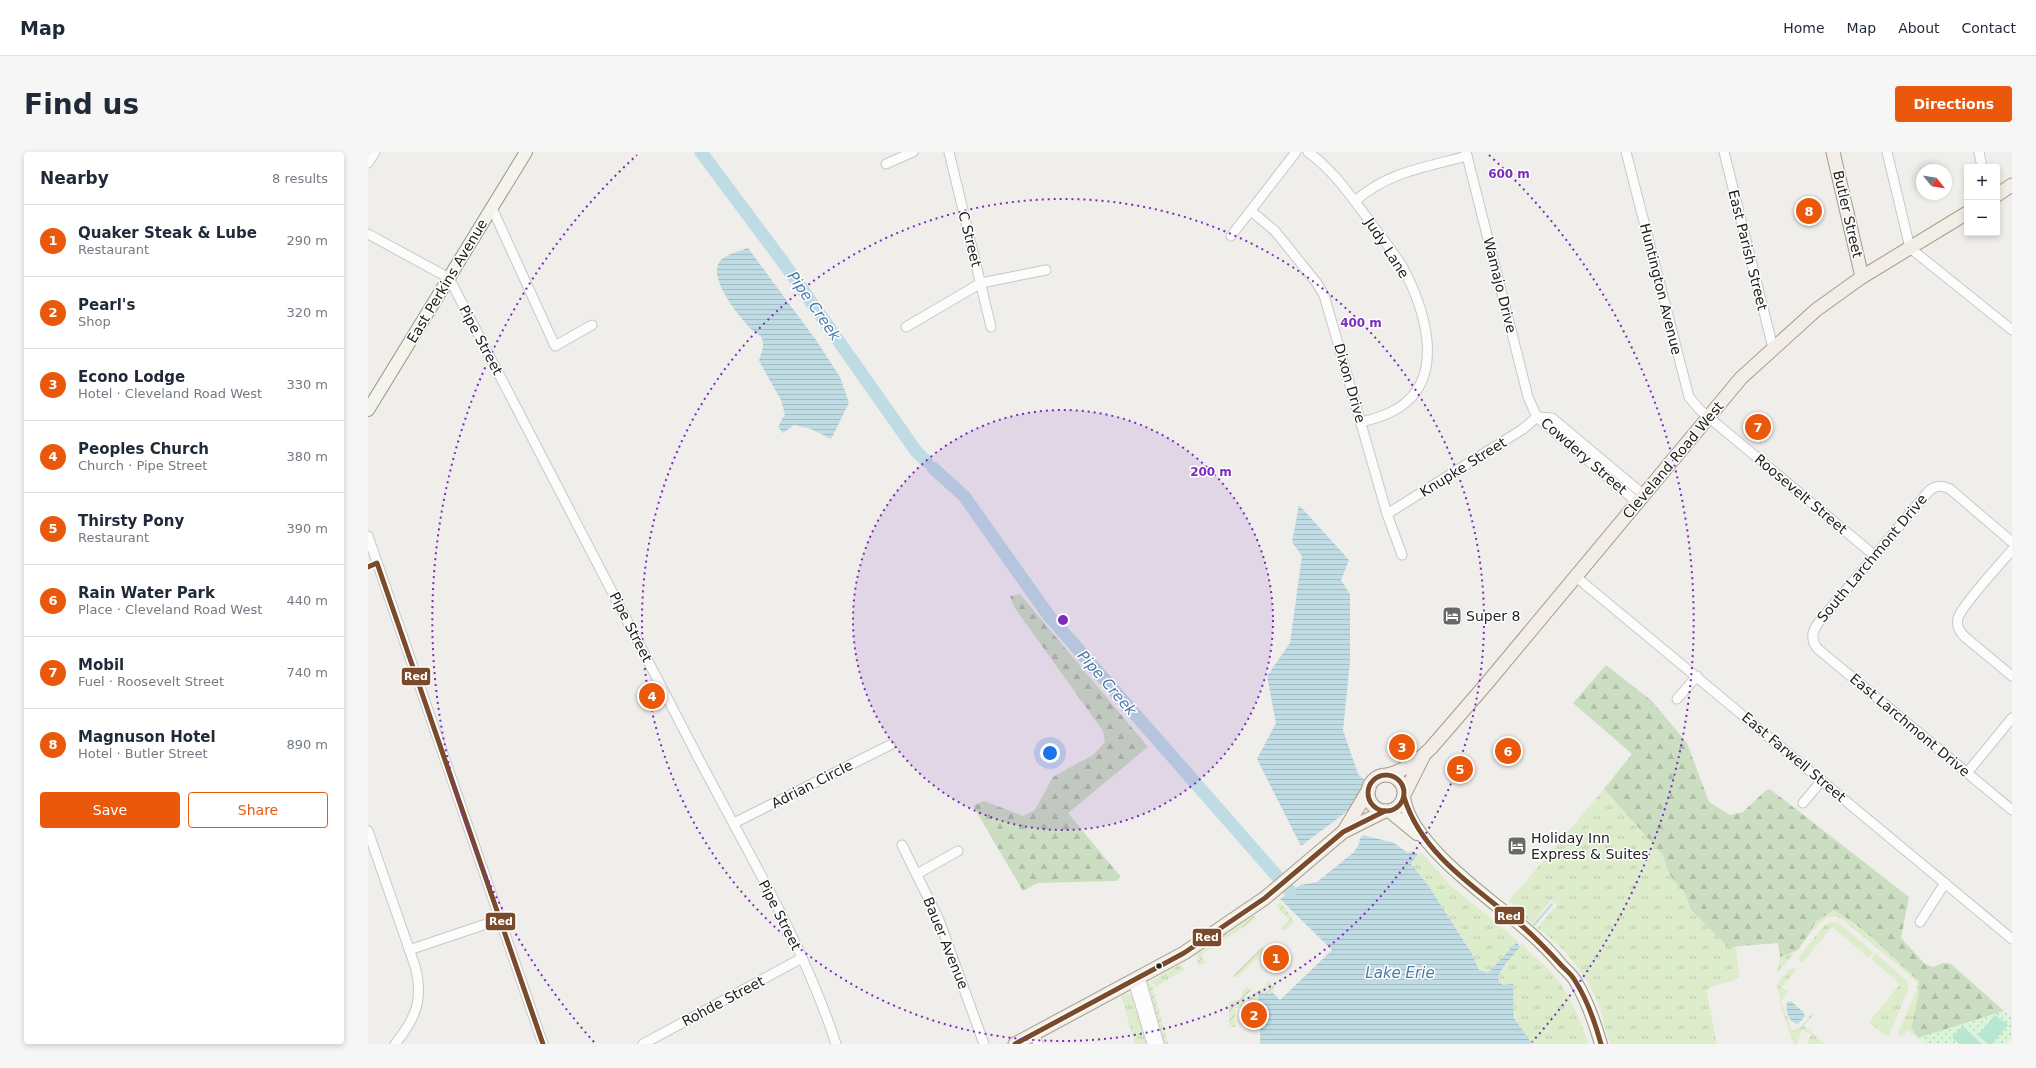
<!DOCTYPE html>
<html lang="en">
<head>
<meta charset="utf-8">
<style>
	body { margin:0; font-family:"DejaVu Sans",sans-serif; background:#f6f6f7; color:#1f2937 }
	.controls { position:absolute; right:12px; top:12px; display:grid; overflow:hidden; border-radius:4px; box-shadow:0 2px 6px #0003 }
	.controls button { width:36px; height:36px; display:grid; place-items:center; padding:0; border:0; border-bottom:1px solid #e0e1e3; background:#fff; color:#1f2937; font:20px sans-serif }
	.compass { position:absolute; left:1548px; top:12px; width:36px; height:36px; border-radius:50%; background:#fff; box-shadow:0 2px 6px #0003; rotate:120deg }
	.you { position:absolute; left:682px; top:601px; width:14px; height:14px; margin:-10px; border:3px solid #fff; border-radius:50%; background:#1a73e8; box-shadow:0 0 0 6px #1a73e833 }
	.badge { display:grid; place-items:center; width:26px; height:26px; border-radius:50%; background:#ea580c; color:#fff; font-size:13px; font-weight:700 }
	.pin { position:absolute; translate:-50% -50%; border:2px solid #fff; box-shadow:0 1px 4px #0006 }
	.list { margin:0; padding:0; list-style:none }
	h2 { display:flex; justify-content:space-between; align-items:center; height:52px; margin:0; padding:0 16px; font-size:17px }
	h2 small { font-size:13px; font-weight:400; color:#747a83 }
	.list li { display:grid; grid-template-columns:26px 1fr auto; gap:12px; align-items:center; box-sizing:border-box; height:72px; padding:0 16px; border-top:1px solid #e0e1e3 }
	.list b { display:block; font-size:15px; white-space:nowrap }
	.list p { margin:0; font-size:13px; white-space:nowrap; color:#747a83 }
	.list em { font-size:13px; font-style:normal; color:#747a83 }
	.actions { display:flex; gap:8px; padding:12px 16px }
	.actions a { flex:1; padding:9px 0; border:1px solid #ea580c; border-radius:4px; text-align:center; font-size:14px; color:#ea580c }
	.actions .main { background:#ea580c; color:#fff }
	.map { position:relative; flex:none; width:1644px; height:892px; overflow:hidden; border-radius:4px }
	header { display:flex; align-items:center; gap:24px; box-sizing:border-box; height:56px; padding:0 20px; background:#fff; border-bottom:1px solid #e0e1e3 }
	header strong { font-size:19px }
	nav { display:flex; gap:22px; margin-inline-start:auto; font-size:14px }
	.intro { display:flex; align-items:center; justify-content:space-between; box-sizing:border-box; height:96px; padding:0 24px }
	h1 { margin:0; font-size:28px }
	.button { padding:10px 18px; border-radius:4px; background:#ea580c; color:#fff; font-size:14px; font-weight:700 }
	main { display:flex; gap:24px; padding:0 24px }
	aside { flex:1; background:#fff; border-radius:4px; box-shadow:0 2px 6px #0003 }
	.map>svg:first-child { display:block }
</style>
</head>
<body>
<header>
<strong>Map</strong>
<nav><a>Home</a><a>Map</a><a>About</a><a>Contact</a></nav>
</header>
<div class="intro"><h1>Find us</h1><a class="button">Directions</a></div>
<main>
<aside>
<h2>Nearby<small>8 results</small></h2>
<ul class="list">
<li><span class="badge">1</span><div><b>Quaker Steak &amp; Lube</b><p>Restaurant</p></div><em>290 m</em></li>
<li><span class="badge">2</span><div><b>Pearl's</b><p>Shop</p></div><em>320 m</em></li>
<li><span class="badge">3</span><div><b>Econo Lodge</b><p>Hotel · Cleveland Road West</p></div><em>330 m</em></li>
<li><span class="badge">4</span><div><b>Peoples Church</b><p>Church · Pipe Street</p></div><em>380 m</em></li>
<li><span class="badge">5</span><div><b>Thirsty Pony</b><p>Restaurant</p></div><em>390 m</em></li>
<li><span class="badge">6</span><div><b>Rain Water Park</b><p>Place · Cleveland Road West</p></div><em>440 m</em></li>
<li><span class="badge">7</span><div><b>Mobil</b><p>Fuel · Roosevelt Street</p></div><em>740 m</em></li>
<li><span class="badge">8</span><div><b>Magnuson Hotel</b><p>Hotel · Butler Street</p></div><em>890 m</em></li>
</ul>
<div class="actions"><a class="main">Save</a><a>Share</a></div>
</aside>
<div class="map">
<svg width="1644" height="892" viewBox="0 0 1644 892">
	<defs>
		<pattern id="grass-tufts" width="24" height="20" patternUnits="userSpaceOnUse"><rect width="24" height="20" fill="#ddeccb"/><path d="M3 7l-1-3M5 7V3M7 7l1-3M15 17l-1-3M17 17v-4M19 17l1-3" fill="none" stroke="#bdcaae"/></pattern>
		<pattern id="forest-firs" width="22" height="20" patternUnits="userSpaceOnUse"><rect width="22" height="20" fill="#cbdec1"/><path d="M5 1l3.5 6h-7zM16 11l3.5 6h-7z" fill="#aebea6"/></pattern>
		<pattern id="park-dots" width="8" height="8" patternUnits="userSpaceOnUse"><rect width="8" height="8" fill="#daf5da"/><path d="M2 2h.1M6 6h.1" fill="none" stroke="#bbd2bb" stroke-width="1.8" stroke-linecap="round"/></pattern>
		<pattern id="garden-furrows" width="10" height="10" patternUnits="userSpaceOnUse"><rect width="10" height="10" fill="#ddeccb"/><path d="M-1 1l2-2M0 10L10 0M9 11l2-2" fill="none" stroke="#bdcaae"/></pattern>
		<pattern id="water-rules" width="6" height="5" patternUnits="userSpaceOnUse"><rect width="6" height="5" fill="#bfdbe3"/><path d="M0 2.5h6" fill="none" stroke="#a4bcc2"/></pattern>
	</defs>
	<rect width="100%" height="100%" fill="#f0eeeb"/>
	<!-- grass -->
	<g fill="url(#grass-tufts)">
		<path d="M1236,637L1295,703L1300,719L1306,729L1318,742L1322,757L1360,795L1368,793L1371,822L1370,827L1340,836L1339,841L1349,892H1243C1237,879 1235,865 1230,851C1218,822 1195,793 1169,776L1189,753L1183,748L1165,772C1155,765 1149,756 1141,749Z"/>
		<polygon points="1053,700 1081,732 1150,789 1120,821 1111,818 1103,799 1060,733 1043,712"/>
		<path d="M1465,758C1497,775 1524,805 1551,829V842L1543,876L1550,886L1540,878L1535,884L1531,883L1530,880L1548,840L1549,830L1530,813L1471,765C1467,764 1463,764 1459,766C1449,771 1419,811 1409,822L1412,805L1430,798L1448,770Z"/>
		<polygon points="1462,770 1467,770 1472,772 1505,800 1501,806 1464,775 1434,811 1431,807 1432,803 1457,773"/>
		<path d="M1154,791C1160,800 1176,812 1184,821C1202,842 1212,866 1220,892H1164C1144,868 1146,862 1145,832L1135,833L1131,830L1130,824Z"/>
		<polygon points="1507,801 1538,828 1541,835 1521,884 1516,883 1501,870 1532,832 1503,807"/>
		<polygon points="811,813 817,817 788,835 782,830"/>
		<polygon points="1425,816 1428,818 1414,835 1420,840 1413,849 1424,878 1432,876 1443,862 1445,863 1436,874 1457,892 1439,892 1443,882 1434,878 1429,892 1426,892 1414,859 1409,833 1419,819"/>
		<polygon points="757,842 764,843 767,847 781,892 767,892 753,844"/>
	</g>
	<!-- forest -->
	<g fill="url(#forest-firs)">
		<polygon points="652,442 780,595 700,661 752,724 749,729 670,731 655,739 605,654 616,649 655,664 667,658 685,625 725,603 737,590 735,579 646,455 642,444"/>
		<path d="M1238,513L1284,549L1319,591L1341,650L1362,663L1375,660L1397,639L1402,637L1541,745L1533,786L1557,812L1565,815L1575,811L1583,812L1636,859L1550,886L1543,876L1551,842V829C1525,806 1496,774 1465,758L1448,770L1430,798L1412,805L1410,791L1360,795L1322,757L1318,742L1306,729L1300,719L1295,703L1236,637L1264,602L1205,551Z"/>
	</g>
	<!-- park -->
	<polygon fill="url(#park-dots)" points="1636,859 1644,866 1644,884 1637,892 1624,892 1640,873 1610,883 1620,892 1614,892 1595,874 1584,885 1591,892 1554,892 1556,890 1550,886"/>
	<!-- garden -->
	<g fill="url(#garden-furrows)">
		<polygon points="913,750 926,770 917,779 913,777 922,768 908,754"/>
		<polygon points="886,763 889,766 833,803 837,811 830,813 829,802"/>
		<polygon points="894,795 897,799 869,825 866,825 865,824"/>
		<polygon points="901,829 907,836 903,842 890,841 891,851 881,851 881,844 894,837"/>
		<polygon points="780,830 786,836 785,837 800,892 793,892 778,833"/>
		<polygon points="879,835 884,839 878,843 877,851 875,851 874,856 867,856 867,875 861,875 861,850 873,847 874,840"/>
	</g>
	<!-- pitch -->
	<g fill="#b7e6d2">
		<polygon points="1627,863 1640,873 1624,892 1620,892 1610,883"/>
		<polygon points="1595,874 1614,892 1591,892 1584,885"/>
	</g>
	<!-- water -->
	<g fill="url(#water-rules)">
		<path d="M380,96L448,188L472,225L481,251L463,287L443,277L426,273L415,281L410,275L417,262L413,248L391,209C393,201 398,192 393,185C390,181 384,179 381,175C370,163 339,125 352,109C358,102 372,99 380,96Z"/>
		<polygon points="931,353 981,408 973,428 982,442 982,510 975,578 990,622 999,630 989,652 933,694 889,607 908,571 899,524 922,491 934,404 924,390"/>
		<polygon points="995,683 1026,691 1040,701 1044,699 1050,702 1043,712 1060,733 1103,800 1111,818 1120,821 1146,793 1149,790 1152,795 1136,814 1130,824 1131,830 1135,833 1145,832 1146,866 1164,892 892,892 893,851 891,851 890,841 903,842 904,840 912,848 964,798 912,747 932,733 949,730 986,700 991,692 992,686"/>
		<path d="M1423,849L1436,861L1437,864L1430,872C1421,871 1417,858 1419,850Z"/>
	</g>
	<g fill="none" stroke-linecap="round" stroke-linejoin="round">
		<!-- stream -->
		<polyline stroke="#bfdbe3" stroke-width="2" points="1166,773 1184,752"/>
		<!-- river -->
		<g stroke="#bfdbe3" stroke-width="13">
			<polyline points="333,0 415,110 548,299 558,309"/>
			<polyline points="565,316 596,344 681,464 922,739"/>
		</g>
		<!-- street casing -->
		<g stroke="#c9c8c7" stroke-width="11">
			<g id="street">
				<polyline points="581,0 623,175"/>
				<path d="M940,0C965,18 982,43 1000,67C1012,83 1024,98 1034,114C1056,155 1079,223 1032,255C1020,263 1007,267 993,270"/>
				<polyline points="1098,0 1160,245 1169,265 1270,351"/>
				<polyline points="1258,0 1321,245 1332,258 1506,403"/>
				<polyline points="1356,0 1405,196"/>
				<polyline points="1519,0 1542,96 1644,178"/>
				<polyline points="1611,0 1614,15"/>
				<polyline points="0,11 7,0"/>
				<polyline points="518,12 545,0"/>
				<path d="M987,49C1022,19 1056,16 1099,4"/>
				<polyline points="124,56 187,194 224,173"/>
				<polyline points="883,59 907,79 948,130 956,143 1019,362 1034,403"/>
				<path d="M0,82L81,126L332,609C380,701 436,793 468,892"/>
				<polyline points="863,84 928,0"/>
				<polyline points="538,175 613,131 678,118"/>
				<polyline points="1169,265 1184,266 1276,343"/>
				<polyline points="1019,362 1155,277 1169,265"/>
				<polyline points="0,384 175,892"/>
				<path d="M1644,390L1582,337C1574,333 1567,333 1560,340L1451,470C1444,479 1442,488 1450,497L1644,658"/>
				<path d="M1644,398C1633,411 1594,453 1590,466C1588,473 1591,479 1597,485L1644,524"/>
				<polyline points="1207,424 1644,787"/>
				<polyline points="1309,547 1329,524"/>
				<polyline points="1599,621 1644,566"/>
				<polyline points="1435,651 1454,628"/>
				<polyline points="366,671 522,593"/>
				<path d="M0,679L47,814C56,847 48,866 27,892"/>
				<polyline points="534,693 571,768 616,892"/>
				<polyline points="549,722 590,699"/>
				<polyline points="1552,770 1577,731"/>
				<polyline points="41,798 133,767"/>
				<polyline points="772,825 791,892"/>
				<polyline points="765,829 784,892"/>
				<polyline points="667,882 670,892"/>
				<polyline points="275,892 434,806"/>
			</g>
		</g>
		<!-- secondary casing -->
		<g stroke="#999a82" stroke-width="14">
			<g id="secondary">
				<polyline points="0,258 158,0"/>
				<path d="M1036,645C1041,690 1119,745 1153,773C1167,785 1182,799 1194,814C1199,819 1205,824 1208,830C1219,849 1227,871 1233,892"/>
				<polyline points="1021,659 1049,682"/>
			</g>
		</g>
		<!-- primary casing -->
		<g stroke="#a79c86" stroke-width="15">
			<g id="primary">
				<polyline points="1465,0 1494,125"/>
				<polyline points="1629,43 1644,33"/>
				<circle cx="1018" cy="641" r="18"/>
				<path d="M1020,623C1037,618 1051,608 1063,596L1120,530L1373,226L1448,158L1494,125L1599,61"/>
				<polyline points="1037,641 1055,605"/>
				<polyline points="976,679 1001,637"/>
				<polyline points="647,892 816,801 897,746 975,680 1017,659"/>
			</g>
		</g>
		<!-- street -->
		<use href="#street" stroke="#fdfcfc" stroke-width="9"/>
		<!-- secondary -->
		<use href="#secondary" stroke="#f4f4ed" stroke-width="12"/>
		<!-- primary -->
		<use href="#primary" stroke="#f3ede7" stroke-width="13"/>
		<!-- bus-1 casing -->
		<g stroke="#fff" stroke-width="8">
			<g id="bus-1">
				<polyline points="0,415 9,411 175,892"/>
				<circle cx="1018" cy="641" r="18"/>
				<path d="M1036,645C1053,702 1109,737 1153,773C1168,786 1181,800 1194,814C1198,818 1203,822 1206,827C1219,847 1227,870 1233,892"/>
				<polyline points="647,892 816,801 897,746 975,680 1017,659"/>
			</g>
		</g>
		<!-- bus-1 -->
		<use href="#bus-1" stroke="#7a4b2a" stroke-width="5"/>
	</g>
	<!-- distance rings -->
	<circle cx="695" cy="468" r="210" fill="#7b2cbf" fill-opacity=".12"/>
	<g fill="none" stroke="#7b2cbf" stroke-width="2" stroke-dasharray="2 4">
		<circle cx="695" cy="468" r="210"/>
		<circle cx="695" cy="468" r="421"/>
		<path d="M226 890A631 631 0 0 1 269 3M1121 3A631 631 0 0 1 1164 890"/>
	</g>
	<!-- icons -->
	<defs>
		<g id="hotel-square" transform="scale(1)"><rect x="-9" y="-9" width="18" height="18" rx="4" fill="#6a6968" stroke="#fff"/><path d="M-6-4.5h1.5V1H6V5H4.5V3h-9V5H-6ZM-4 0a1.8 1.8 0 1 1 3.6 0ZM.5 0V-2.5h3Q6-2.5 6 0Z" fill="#fff"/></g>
	</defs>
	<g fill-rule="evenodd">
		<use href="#hotel-square" x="1084" y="464"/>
		<use href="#hotel-square" x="1149" y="694"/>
	</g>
	<!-- markers -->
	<circle fill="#222" stroke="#fff" stroke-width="1.5" cx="791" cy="814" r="3.5"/>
	<g text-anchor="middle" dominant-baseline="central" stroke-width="3" stroke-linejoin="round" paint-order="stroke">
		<!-- street labels -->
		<g font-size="14" fill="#222" stroke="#fff">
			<text transform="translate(1480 62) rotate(77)">Butler Street</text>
			<text transform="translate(602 87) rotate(76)">C Street</text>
			<text transform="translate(1019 96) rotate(57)">Judy Lane</text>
			<text transform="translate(1380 98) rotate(76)">East Parish Street</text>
			<text transform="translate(79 129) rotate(-59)">East Perkins Avenue</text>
			<text transform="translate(1132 133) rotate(76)">Wamajo Drive</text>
			<text transform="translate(1293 137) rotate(76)">Huntington Avenue</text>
			<text transform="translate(113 188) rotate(62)">Pipe Street</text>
			<text transform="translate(982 231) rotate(74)">Dixon Drive</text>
			<text transform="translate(1216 304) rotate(41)">Cowdery Street</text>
			<text transform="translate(1305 308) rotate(-50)">Cleveland Road West</text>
			<text transform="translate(1095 315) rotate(-32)">Knupke Street</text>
			<text transform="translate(1433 342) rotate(40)">Roosevelt Street</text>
			<text transform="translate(1504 406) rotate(-50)">South Larchmont Drive</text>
			<text transform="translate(263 475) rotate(63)">Pipe Street</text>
			<text transform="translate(1542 573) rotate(40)">East Larchmont Drive</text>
			<text transform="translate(1426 605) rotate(40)">East Farwell Street</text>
			<text transform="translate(444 632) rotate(-27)">Adrian Circle</text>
			<text transform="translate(412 763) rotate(63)">Pipe Street</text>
			<text transform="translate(578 791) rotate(68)">Bauer Avenue</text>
			<text transform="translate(355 849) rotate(-28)">Rohde Street</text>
		</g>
		<!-- poi labels -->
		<g font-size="14" fill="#222" stroke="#fff" text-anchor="start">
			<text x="1098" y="464">Super 8</text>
			<text x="1163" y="686">Holiday Inn<tspan x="1163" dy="16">Express &amp; Suites</tspan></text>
		</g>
		<!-- water labels -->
		<g font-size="15" font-style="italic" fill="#4a7aab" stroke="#fff">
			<text transform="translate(446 154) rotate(55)">Pipe Creek</text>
			<text transform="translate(739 531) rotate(49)">Pipe Creek</text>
			<text x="1032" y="821">Lake Erie</text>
		</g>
	</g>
	<circle cx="695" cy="468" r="6" fill="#7b2cbf" stroke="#fff" stroke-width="2"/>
	<g font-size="12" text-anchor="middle" font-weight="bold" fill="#7b2cbf" stroke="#fff" stroke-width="3" stroke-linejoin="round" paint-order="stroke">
		<text x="1141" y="26">600 m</text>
		<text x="993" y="175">400 m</text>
		<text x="843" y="324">200 m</text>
	</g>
	<g stroke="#fff" stroke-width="1.5">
		<rect x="33" y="515" width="30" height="19" rx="4" fill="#7a4b2a"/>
		<rect x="1126" y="754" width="31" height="19" rx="4" fill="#7a4b2a"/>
		<rect x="117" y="760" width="31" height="19" rx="4" fill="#7a4b2a"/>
		<rect x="824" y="776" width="30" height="19" rx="4" fill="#7a4b2a"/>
	</g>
	<g font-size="11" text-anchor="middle" font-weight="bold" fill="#fff">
		<text x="48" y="528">Red</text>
		<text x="1141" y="768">Red</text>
		<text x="133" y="773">Red</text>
		<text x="839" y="789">Red</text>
	</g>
</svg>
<div class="controls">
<button>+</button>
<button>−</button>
</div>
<svg class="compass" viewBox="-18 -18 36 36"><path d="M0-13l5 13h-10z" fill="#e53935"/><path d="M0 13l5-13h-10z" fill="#747a83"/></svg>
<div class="you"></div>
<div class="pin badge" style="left:908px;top:806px">1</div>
<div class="pin badge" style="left:886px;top:863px">2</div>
<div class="pin badge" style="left:1034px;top:595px">3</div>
<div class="pin badge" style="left:284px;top:544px">4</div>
<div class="pin badge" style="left:1092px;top:617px">5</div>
<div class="pin badge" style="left:1140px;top:599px">6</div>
<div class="pin badge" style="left:1390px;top:275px">7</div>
<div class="pin badge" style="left:1441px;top:59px">8</div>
</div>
</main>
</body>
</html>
